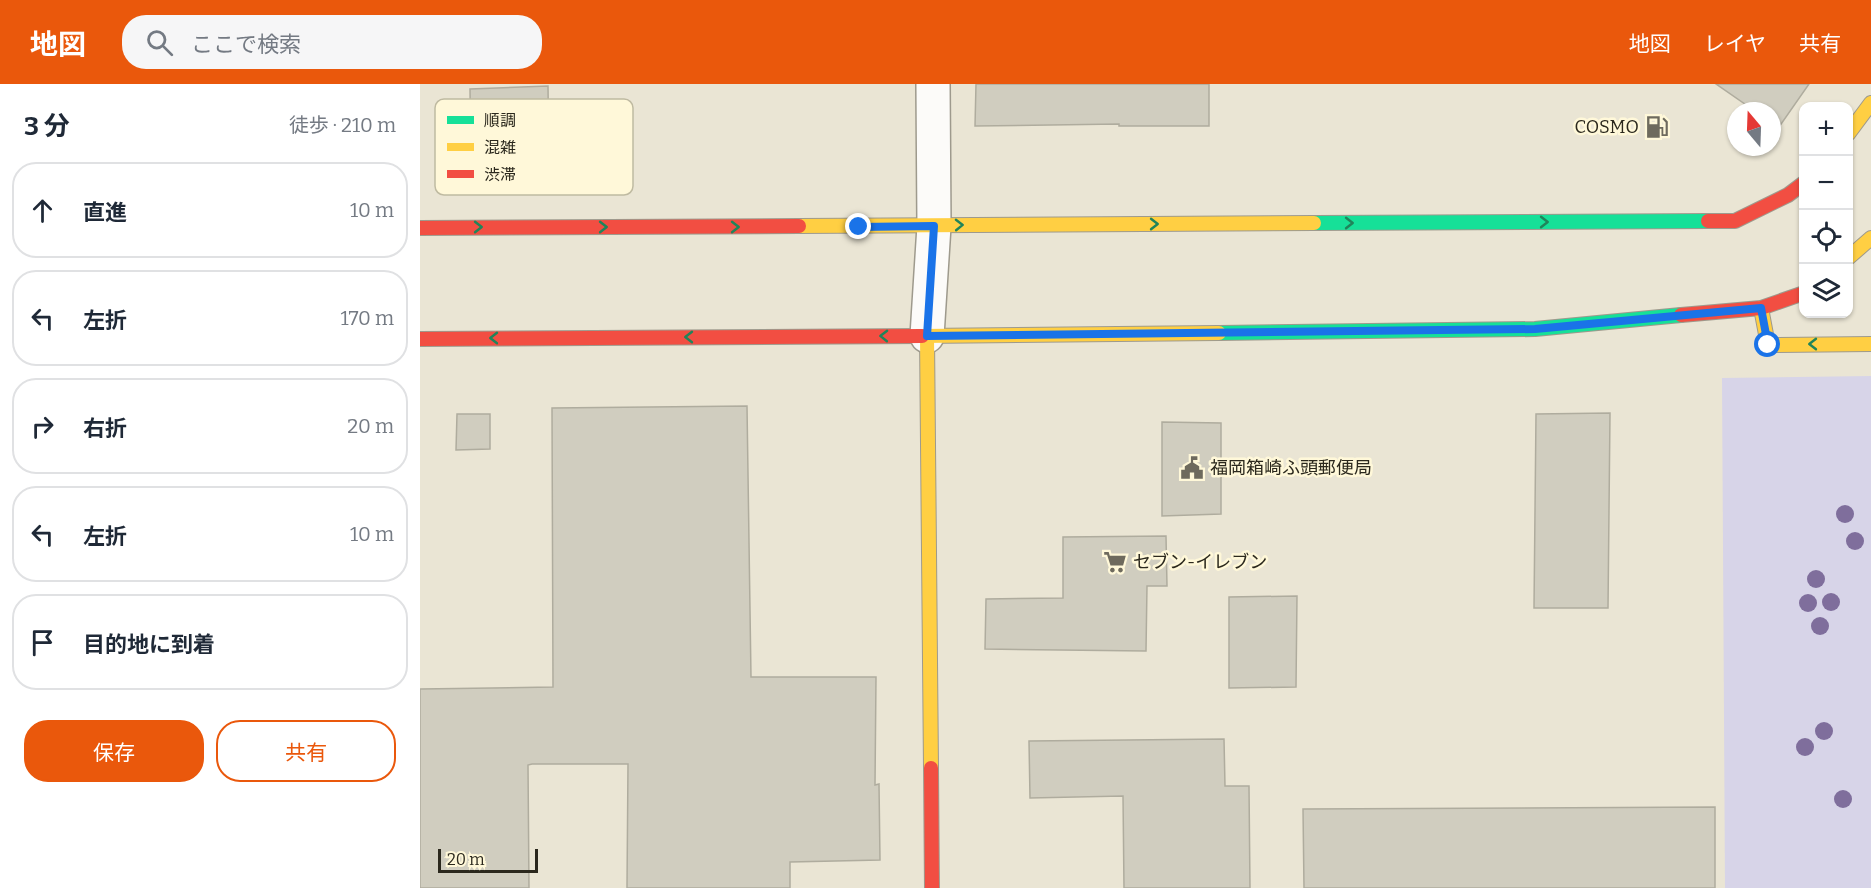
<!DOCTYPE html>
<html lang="ja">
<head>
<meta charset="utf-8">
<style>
	body { margin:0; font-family:Bitter,"Noto Sans JP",serif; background:#f6f6f7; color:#1f2937 }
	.controls { position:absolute; right:18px; top:18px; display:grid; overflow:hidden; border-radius:12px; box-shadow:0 2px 4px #0004 }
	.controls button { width:54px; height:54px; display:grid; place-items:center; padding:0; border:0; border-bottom:2px solid #e0e1e3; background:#fff; color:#1f2937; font:30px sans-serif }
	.compass { position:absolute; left:1307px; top:18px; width:54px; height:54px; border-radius:50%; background:#fff; box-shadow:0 2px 4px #0004; rotate:341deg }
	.scale { position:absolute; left:18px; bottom:15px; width:100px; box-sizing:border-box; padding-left:6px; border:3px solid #2b281d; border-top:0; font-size:16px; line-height:21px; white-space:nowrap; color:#2b281d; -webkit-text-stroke:4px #fff8d9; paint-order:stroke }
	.stop { position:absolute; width:18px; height:18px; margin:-14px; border:4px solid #1a73e8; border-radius:50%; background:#fff }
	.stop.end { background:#1a73e8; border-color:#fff; box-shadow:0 2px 6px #0008 }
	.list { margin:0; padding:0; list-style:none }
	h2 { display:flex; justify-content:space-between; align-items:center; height:78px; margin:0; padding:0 24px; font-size:26px }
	h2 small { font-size:20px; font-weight:400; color:#747a83 }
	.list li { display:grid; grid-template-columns:39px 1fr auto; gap:18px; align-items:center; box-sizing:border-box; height:96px; margin:0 12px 12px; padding:0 12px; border:2px solid #e0e1e3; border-radius:24px }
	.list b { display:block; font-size:22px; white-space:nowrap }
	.list em { font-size:20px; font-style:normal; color:#747a83 }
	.actions { display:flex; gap:12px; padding:18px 24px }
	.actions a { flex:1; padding:14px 0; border:2px solid #ea580c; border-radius:24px; text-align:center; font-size:21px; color:#ea580c }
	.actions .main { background:#ea580c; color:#fff }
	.icon { flex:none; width:33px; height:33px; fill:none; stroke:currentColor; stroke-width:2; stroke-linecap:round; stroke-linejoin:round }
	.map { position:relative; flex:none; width:1451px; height:804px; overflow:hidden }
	header { display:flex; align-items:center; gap:36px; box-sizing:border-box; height:84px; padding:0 30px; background:#ea580c; color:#fff }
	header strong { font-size:28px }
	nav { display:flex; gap:33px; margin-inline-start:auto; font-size:21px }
	.search { width:420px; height:54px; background:#f6f6f7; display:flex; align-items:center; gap:15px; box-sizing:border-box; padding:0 21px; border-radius:24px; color:#747a83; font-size:22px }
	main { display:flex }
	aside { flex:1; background:#fff }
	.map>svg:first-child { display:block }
</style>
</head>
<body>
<header>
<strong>地図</strong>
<div class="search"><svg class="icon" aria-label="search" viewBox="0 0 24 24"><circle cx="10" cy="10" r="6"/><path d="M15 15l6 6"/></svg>ここで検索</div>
<nav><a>地図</a><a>レイヤ</a><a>共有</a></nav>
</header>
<main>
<aside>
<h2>3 分<small>徒歩 · 210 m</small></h2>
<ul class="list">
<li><svg class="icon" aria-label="ahead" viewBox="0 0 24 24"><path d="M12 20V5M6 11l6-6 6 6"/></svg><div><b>直進</b></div><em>10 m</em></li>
<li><svg class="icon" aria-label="left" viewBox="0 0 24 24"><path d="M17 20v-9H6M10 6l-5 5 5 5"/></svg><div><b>左折</b></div><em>170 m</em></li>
<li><svg class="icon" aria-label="right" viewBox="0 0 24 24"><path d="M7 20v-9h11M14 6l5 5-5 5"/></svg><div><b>右折</b></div><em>20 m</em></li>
<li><svg class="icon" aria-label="left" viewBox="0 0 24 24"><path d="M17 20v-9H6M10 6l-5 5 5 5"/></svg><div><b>左折</b></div><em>10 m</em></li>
<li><svg class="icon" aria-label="arrive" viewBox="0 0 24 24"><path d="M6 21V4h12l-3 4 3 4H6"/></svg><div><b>目的地に到着</b></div></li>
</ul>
<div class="actions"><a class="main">保存</a><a>共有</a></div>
</aside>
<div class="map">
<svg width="1451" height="804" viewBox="0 0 1451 804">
	<rect width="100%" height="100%" fill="#eae5d4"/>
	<!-- green -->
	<polygon fill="#d7d4e8" points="1451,292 1451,804 1305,804 1302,294"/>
	<!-- building -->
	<g fill="#d0cdbf" stroke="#afac9e" stroke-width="1.5">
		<polygon points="556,0 789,0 789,42 699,42 699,40 555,42"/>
		<polygon points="1296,0 1389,0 1359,43 1352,39 1352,27 1335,27"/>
		<polygon points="128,2 129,82 51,86 50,5"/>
		<polygon points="327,322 331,593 456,593 455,701 459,700 460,776 370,778 370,804 207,804 208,680 112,680 108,681 109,804 0,804 0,605 133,603 132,324"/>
		<polygon points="1190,329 1188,524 1114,524 1116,330"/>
		<polygon points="37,330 70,330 70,365 36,366"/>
		<polygon points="742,338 801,339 801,430 742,432"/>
		<polygon points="746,452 747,502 727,502 726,567 565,565 566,515 643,514 643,453"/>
		<polygon points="877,512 876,603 809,604 809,513"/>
		<polygon points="804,655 805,702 829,702 830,804 704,804 703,712 610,714 609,657"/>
		<polygon points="1295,723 1295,804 884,804 883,725"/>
	</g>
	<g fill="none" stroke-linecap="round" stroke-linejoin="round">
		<!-- street casing -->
		<g stroke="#9e9a8d" stroke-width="36">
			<polyline id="street" points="507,252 514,142 513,0"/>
		</g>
		<!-- fast casing -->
		<g stroke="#9e9a8d" stroke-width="16">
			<g id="fast">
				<polyline points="894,139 1288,137"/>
				<polyline points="799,249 1115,245 1261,231"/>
			</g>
		</g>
		<!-- slow casing -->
		<g stroke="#9e9a8d" stroke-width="16">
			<g id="slow">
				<polyline points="1428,50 1451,19"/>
				<polyline points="379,142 894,139"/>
				<polyline points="1428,174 1451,154"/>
				<polyline points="1341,224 1348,261 1451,260"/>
				<polyline points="502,252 799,249"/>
				<polyline points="507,252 511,684"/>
			</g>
		</g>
		<!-- jam casing -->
		<g stroke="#9e9a8d" stroke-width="16">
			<g id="jam">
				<polyline points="1288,137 1315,137 1368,111 1384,99"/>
				<polyline points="0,144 379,142"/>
				<polyline points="1261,231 1341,224 1384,209"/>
				<polyline points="0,255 502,252"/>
				<polyline points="511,684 512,804"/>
			</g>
		</g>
		<!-- street -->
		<use href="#street" stroke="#fcfbf9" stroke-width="33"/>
		<!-- fast -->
		<use href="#fast" stroke="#16e098" stroke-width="14"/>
		<!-- slow -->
		<use href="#slow" stroke="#ffcf43" stroke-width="14"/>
		<!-- jam -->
		<use href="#jam" stroke="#f24e42" stroke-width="14"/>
	</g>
	<!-- trees -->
	<g fill="#7f6e9c">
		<circle cx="1425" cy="430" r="9"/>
		<circle cx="1435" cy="457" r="9"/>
		<circle cx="1396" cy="495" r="9"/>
		<circle cx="1411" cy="518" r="9"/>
		<circle cx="1388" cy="519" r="9"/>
		<circle cx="1400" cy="542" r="9"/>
		<circle cx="1404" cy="647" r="9"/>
		<circle cx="1385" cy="663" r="9"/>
		<circle cx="1423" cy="715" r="9"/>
	</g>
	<!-- one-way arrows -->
	<defs><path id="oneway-chevron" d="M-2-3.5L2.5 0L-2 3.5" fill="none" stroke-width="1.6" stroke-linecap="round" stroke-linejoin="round" transform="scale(1.5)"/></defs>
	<g stroke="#20845a">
		<use href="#oneway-chevron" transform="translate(1124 138)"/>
		<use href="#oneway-chevron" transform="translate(929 139)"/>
		<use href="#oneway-chevron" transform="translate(734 140)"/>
		<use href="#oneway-chevron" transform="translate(539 141) rotate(-1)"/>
		<use href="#oneway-chevron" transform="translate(58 143)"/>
		<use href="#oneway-chevron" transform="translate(183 143)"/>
		<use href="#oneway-chevron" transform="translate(315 143)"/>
		<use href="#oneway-chevron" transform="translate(464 252) rotate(-179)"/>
		<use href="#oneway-chevron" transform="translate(269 253) rotate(180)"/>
		<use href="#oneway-chevron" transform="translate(74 254) rotate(180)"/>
		<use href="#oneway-chevron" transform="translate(1393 260) rotate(180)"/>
	</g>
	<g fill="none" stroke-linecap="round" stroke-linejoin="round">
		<!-- route -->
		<polyline stroke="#1a73e8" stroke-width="8" points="439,143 514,142 507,252 1115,245 1341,224 1348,261"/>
	</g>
	<!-- icons -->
	<defs>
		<g id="fuel-bare" transform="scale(1.8)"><path d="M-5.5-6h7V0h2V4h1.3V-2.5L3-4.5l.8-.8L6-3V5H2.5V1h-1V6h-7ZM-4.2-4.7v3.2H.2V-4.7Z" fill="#6e6a5d" stroke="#fff8d9" stroke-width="2.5" paint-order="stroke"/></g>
		<g id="civic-bare" transform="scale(1.8)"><path d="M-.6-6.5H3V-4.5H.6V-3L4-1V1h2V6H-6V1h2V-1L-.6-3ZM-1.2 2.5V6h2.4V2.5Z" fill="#6e6a5d" stroke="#fff8d9" stroke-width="2.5" paint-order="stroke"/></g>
		<g id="supermarket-bare" transform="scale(1.8)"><path d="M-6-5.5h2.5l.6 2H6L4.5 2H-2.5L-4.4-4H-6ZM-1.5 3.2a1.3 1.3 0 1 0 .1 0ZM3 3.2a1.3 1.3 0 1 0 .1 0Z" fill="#6e6a5d" stroke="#fff8d9" stroke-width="2.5" paint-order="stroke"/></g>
	</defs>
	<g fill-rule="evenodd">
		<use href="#fuel-bare" x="1237" y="43"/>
		<use href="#civic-bare" x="772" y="384"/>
		<use href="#supermarket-bare" x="695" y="478"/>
	</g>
	<g text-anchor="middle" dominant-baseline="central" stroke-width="5" stroke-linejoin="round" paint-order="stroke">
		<!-- poi labels -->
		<g font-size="18" fill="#2b281d" stroke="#fff8d9" text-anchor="start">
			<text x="1219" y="43" text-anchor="end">COSMO</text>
			<text x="790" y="384">福岡箱崎ふ頭郵便局</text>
			<text x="713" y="478">セブン-イレブン</text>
		</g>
	</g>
	<!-- legend -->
	<rect x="15" y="15" width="198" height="96" rx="9" fill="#fff8d9" stroke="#bfbaa1" stroke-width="1.5"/>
	<rect x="27" y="32" width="27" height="8" fill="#16e098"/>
	<rect x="27" y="59" width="27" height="8" fill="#ffcf43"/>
	<rect x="27" y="86" width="27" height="8" fill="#f24e42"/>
	<g font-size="16" fill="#2b281d">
		<text x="64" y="42">順調</text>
		<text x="64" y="69">混雑</text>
		<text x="64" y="96">渋滞</text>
	</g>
</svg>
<div class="controls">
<button>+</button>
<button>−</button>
<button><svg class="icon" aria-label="locate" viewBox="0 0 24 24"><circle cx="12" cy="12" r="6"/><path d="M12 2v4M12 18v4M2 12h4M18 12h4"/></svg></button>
<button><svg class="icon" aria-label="layers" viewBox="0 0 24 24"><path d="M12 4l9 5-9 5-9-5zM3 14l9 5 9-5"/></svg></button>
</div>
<svg class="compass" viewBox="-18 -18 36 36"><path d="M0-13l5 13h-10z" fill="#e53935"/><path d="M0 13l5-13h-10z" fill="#747a83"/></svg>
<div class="scale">20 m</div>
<div class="stop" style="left:1348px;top:261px"></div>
<div class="stop end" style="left:439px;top:143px"></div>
</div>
</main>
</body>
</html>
